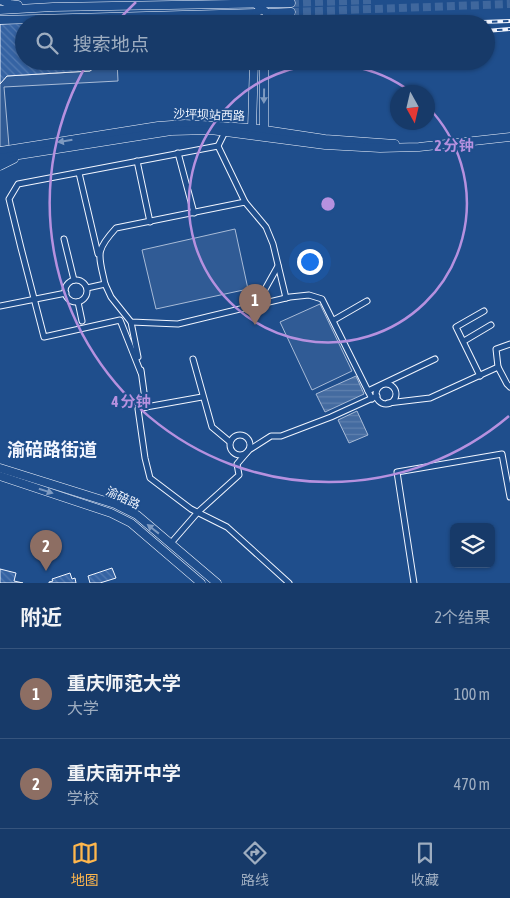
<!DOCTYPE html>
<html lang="zh">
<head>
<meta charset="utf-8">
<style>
	body { margin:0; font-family:"Asap Condensed","Noto Sans SC",sans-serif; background:#20416f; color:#f1f3f6 }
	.controls { position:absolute; right:15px; bottom:15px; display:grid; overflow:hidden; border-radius:8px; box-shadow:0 1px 4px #0004 }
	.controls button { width:45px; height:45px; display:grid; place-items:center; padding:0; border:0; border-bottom:1px solid #36547d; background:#173a69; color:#f1f3f6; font:25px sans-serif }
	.compass { position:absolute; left:390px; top:85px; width:45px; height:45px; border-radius:50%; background:#173a69; box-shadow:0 1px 4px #0004; rotate:172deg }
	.you { position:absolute; left:309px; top:261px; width:18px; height:18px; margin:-12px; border:4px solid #fff; border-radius:50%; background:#1a73e8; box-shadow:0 0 0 8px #1a73e833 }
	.badge { display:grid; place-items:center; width:32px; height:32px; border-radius:50%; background:#ffb74d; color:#fff; font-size:16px; font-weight:700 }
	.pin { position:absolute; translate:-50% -41px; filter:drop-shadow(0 1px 2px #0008) }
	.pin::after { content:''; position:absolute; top:26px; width:18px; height:15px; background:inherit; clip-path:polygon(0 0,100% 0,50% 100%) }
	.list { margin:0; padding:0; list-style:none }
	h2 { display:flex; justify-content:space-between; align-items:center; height:65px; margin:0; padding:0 20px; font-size:21px }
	h2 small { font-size:16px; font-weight:400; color:#9eadc0 }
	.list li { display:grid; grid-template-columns:32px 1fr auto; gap:15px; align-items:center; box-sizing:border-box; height:90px; padding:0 20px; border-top:1px solid #36547d }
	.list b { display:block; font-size:19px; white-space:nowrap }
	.list p { margin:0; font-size:16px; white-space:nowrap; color:#9eadc0 }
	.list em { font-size:16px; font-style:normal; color:#9eadc0 }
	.icon { flex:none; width:28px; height:28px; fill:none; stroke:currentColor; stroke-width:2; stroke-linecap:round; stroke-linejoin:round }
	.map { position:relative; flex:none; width:510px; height:583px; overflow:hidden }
	.search { position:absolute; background:#173a69; box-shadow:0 1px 4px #0004; left:15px; right:15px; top:15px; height:55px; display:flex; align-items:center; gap:12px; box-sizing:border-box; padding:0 18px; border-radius:28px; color:#9eadc0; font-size:19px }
	.sheet { height:245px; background:#173a69 }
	nav { display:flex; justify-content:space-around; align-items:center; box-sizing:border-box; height:70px; border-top:1px solid #36547d; background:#173a69; font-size:14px; color:#9eadc0 }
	nav a { display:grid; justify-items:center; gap:2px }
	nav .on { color:#ffb74d }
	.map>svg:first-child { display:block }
</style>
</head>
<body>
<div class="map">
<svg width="510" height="583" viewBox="0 0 510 583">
	<defs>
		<pattern id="water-rules" width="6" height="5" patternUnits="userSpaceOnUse" patternTransform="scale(1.25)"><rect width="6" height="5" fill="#446ba0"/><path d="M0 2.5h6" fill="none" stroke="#5f81ae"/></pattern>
		<pattern id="building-back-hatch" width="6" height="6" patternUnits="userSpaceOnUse" patternTransform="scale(1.25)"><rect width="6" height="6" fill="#3563a3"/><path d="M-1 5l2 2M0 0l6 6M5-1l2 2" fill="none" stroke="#537ab1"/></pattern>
	</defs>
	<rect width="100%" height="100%" fill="#1f4e8c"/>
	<!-- built -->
	<g fill="#305b95" stroke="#a8bbd7">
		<polygon points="99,61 117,61 118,81 4,87 9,146 0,147 0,84 7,76 90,71 99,64"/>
		<polygon points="235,229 248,289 156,309 142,250"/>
		<polygon points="320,304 352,371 312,390 280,322"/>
	</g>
	<!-- water -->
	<g fill="url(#water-rules)" stroke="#a8bbd7">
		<polygon points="356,376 364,394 325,412 316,394"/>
		<polygon points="357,411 368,435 349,443 338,420"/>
	</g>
	<!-- building -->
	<g fill="url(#building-back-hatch)" stroke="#f2f6ff">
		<polygon points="94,19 95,24 24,24 24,61 99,61 99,64 90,71 7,76 0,84 0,24"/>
		<polygon points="112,568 116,578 100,583 90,583 88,576"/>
		<polygon points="0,569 16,573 14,581 23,583 0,583"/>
		<polygon points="70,573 72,579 75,578 76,583 49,583 49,582 53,581 52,579"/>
	</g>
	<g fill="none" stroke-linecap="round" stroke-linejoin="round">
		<!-- secondary-tunnel -->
		<g stroke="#3f679d" stroke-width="8" stroke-dasharray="8 4" stroke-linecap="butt">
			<polyline points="291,3 373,0"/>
			<polyline points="291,12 510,4"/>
		</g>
		<!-- street casing -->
		<g stroke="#f2f6ff" stroke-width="7">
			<g id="street">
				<polyline points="218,146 225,132"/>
				<polyline points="178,153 194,213"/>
				<polyline points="137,161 150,222"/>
				<polyline points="79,173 98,254"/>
				<polyline points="64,239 74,280"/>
				<circle cx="76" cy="291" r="11"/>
				<path d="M105,284C99,255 94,252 116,228L245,202L266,227L273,244L286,298"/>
				<polyline points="87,288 105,284 111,297 131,322 178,324 290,297 309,295 322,299 372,399"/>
				<polyline points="78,302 82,321"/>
				<polyline points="0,306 66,293"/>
				<polyline points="247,307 264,291 278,266"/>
				<polyline points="334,320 367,301"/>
				<polyline points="131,322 138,357"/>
				<polyline points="464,341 491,325"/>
				<polyline points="193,359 212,427 230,442"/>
				<polyline points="498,367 496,349 510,344"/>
				<polyline points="141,370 146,407 202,397"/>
				<polyline points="141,373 120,320 44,337 21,248 9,199 18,184 218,146 245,202"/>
				<polyline points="480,376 456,327 484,311"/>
				<circle cx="386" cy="394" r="10"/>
				<polyline points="368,391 435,359"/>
				<polyline points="388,403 430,398 498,367 507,384 510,387"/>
				<polyline points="146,407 138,409 145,458 150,478 191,509 227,527 289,583"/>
				<circle cx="240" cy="445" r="10"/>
				<polyline points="171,543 198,512 239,475 237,464 249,450 271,436 281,436 331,417 377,396"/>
				<polyline points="414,583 397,472 502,454 510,497"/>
			</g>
		</g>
		<!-- secondary casing -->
		<g stroke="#f2f6ff" stroke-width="9">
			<g id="secondary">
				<polyline points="1,0 10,4 18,5"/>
				<polyline points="256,4 267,13 291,12"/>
				<polyline points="0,10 53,7 291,3"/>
				<polyline points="0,20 256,13"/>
				<polyline points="255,24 256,13 260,10"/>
				<polyline points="267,24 267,13"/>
				<polyline points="252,128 254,61"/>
				<polyline points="264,130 264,61"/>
				<polyline points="0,151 158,126 185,124 252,128 325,139 395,144"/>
				<polyline points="0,158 171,131 211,130 325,145 380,148 419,147 510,137"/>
				<polyline points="0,166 14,159"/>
				<polyline points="0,468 115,504 137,515 217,583"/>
				<polyline points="0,476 111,513 131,523 201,583"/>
			</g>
		</g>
		<!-- street -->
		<use href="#street" stroke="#1f4e8c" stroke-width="5"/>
		<!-- secondary -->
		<use href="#secondary" stroke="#1f4e8c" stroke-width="8"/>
		<!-- rail casing -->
		<g stroke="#f2f6ff" stroke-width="4">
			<g id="rail">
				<polyline points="426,24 510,21"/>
				<polyline points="486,31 510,29"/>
			</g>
		</g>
		<!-- rail -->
		<use href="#rail" stroke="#1f4e8c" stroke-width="2" stroke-dasharray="5.5" stroke-linecap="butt"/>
	</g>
	<!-- one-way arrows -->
	<defs><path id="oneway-solid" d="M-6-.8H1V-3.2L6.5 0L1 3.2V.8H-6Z" transform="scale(1.25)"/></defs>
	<g fill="#7e9ac0">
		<use href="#oneway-solid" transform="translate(264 96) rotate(91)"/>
		<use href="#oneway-solid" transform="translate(65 141) rotate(171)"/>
		<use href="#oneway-solid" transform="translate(46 491) rotate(18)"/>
		<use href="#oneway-solid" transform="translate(153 529) rotate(-142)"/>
	</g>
	<!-- distance rings -->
	<g fill="none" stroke="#b691df" stroke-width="2.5">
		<path d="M428 107A139 139 0 1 1 411 92"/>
		<path d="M509 416A279 279 0 0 1 88 62M116 23A279 279 0 0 1 136 2"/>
	</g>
	<g text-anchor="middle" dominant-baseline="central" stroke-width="4" stroke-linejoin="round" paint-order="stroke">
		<!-- street labels -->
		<g font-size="12" fill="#f2f6ff" stroke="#1f4e8c">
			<text transform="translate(209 115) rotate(2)">沙坪坝站西路</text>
			<text transform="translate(123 498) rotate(25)">渝碚路</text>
		</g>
		<!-- district labels -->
		<g font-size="18" font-weight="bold" fill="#f2f6ff" stroke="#1f4e8c">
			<text x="52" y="449">渝碚路街道</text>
		</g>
	</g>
	<circle cx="328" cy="204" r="8" fill="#b691df" stroke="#1f4e8c" stroke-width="2.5"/>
	<g font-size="15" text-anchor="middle" font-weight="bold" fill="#b691df" stroke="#1f4e8c" stroke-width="4" stroke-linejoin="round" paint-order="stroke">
		<text x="454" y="151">2 分钟</text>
		<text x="131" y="407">4 分钟</text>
	</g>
</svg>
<div class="controls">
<button><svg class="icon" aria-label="layers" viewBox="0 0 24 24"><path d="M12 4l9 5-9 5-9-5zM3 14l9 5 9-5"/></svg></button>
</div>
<svg class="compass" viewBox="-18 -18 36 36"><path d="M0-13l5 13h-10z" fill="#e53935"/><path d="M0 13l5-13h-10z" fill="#9eadc0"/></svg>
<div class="you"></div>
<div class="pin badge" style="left:255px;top:325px;background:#8d6e63">1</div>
<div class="pin badge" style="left:46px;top:571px;background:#8d6e63">2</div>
<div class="search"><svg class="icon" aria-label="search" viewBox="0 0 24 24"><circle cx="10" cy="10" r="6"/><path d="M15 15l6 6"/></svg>搜索地点</div>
</div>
<section class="sheet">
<h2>附近<small>2个结果</small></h2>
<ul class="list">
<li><span class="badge" style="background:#8d6e63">1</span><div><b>重庆师范大学</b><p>大学</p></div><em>100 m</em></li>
<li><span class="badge" style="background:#8d6e63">2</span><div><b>重庆南开中学</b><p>学校</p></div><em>470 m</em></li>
</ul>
</section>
<nav>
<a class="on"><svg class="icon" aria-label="map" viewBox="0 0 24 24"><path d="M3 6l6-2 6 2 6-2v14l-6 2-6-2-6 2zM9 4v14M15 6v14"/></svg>地图</a>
<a><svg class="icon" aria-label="directions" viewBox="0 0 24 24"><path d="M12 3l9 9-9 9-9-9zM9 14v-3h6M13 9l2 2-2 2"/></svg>路线</a>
<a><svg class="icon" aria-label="saved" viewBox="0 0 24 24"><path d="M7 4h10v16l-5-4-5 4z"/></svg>收藏</a>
</nav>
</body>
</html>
